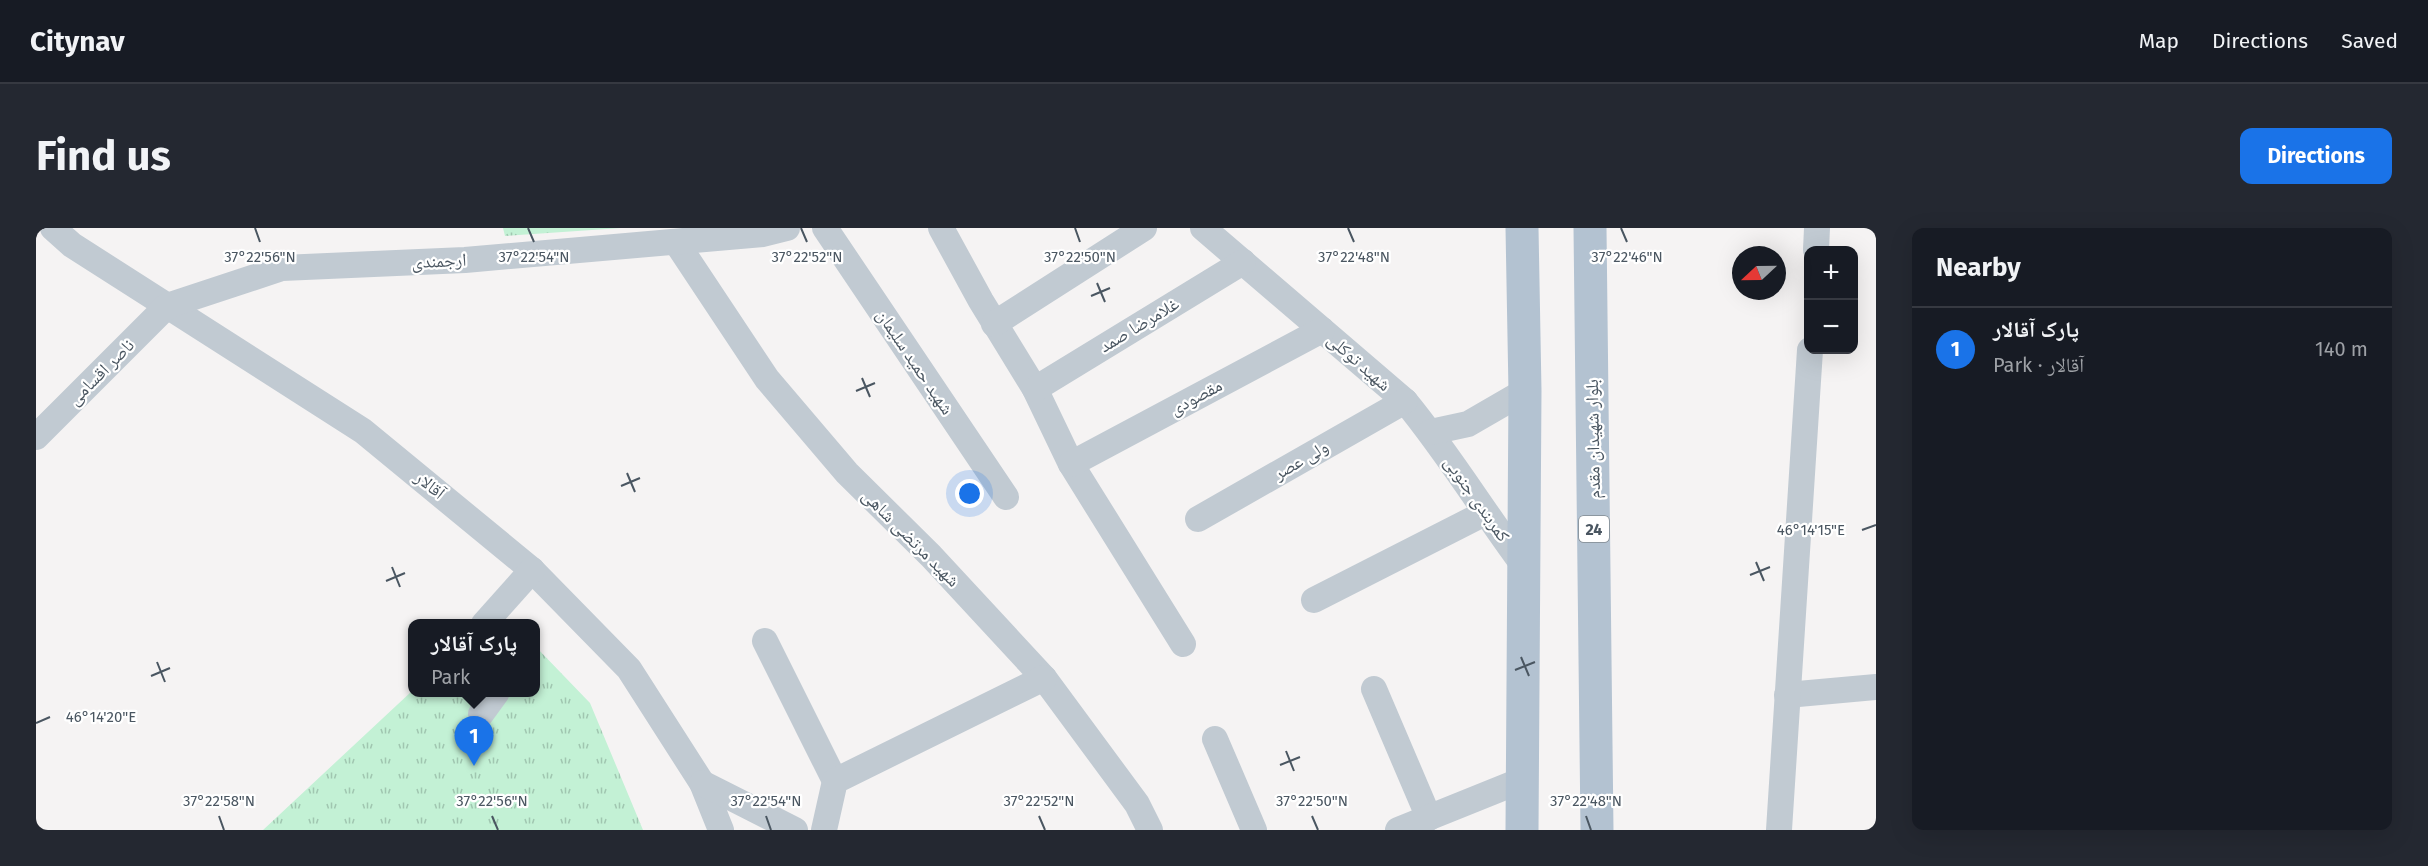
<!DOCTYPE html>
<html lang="en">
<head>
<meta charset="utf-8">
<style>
	body { margin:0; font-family:"Fira Sans","Noto Naskh Arabic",sans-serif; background:#242831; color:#f1f3f6 }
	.controls { position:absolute; right:18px; top:18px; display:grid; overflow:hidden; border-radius:12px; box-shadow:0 6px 24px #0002 }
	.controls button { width:54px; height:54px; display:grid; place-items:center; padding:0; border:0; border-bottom:2px solid #363941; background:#171b24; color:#f1f3f6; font:30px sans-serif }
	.compass { position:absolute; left:1696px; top:18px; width:54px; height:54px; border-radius:50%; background:#171b24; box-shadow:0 6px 24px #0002; rotate:248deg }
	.you { position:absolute; left:934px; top:266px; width:21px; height:21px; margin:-15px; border:4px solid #fff; border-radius:50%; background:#1a73e8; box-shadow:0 0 0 9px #1a73e833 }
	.badge { display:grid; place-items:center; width:39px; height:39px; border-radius:50%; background:#1a73e8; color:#fff; font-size:20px; font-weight:700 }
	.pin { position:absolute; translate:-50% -50px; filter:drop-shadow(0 2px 3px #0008) }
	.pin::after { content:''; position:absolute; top:32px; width:21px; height:18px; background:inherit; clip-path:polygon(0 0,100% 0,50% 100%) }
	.popup { position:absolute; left:372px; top:391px; width:132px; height:78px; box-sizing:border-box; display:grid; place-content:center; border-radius:12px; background:#171b24; filter:drop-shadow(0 2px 4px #0005); font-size:20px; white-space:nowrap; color:#9ea1a6 }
	.popup b { font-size:22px; color:#f1f3f6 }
	.popup::after { content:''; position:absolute; left:50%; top:100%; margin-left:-12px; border:12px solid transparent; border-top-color:#171b24 }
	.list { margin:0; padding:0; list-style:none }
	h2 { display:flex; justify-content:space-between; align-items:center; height:78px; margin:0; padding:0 24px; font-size:26px }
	h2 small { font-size:20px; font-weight:400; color:#9ea1a6 }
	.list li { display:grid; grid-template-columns:39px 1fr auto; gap:18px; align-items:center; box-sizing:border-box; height:84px; padding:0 24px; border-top:2px solid #363941 }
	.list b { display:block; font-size:22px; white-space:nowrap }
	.list p { margin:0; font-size:20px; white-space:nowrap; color:#9ea1a6 }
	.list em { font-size:20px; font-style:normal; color:#9ea1a6 }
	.map { position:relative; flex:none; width:1840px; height:602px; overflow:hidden; border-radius:12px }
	header { display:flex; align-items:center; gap:36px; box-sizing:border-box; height:84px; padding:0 30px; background:#171b24; border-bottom:2px solid #363941 }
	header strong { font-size:28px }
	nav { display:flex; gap:33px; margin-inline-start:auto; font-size:21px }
	.intro { display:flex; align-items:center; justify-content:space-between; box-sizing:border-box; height:144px; padding:0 36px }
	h1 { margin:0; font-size:42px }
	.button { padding:15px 27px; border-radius:12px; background:#1a73e8; color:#fff; font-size:21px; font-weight:700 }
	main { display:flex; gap:36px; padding:0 36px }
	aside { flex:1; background:#171b24; border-radius:12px; box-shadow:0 6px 24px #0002 }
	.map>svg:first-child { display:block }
</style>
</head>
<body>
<header>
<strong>Citynav</strong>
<nav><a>Map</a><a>Directions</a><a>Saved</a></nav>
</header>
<div class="intro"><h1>Find us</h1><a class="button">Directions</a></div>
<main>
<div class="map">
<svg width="1840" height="602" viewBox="0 0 1840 602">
	<defs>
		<pattern id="grass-tufts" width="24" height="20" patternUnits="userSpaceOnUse" patternTransform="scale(1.5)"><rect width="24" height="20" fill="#c3f1d5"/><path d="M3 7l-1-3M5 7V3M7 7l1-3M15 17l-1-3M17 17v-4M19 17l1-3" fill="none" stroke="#a0c6b0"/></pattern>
	</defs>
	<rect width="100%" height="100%" fill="#f5f3f3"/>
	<!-- grass -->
	<g fill="url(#grass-tufts)">
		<polygon points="467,0 585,0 469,8"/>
		<polygon points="500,419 554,475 607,602 227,602 376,463 500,464"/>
	</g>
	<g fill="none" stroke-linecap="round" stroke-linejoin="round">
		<!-- minor -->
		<g stroke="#c1cad2" stroke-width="26">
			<polyline points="17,0 36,17 327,203 496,342 593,441 666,555 685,602"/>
			<polyline points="789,0 970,269"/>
			<polyline points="905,0 945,73 999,161 1035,236 1147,416"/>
			<path d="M1167,0L1369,173C1412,225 1447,283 1488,338"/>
			<polyline points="640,14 731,151 811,245 895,328 1008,450 1101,576 1114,602"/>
			<polyline points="1780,22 1781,0"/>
			<polyline points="958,96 1108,0"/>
			<polyline points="999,161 1207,34"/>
			<polyline points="1395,204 1432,196 1489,163"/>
			<polyline points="0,209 131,78 246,40 429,32 727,6 751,0"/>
			<polyline points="1035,236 1286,102"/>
			<polyline points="1162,291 1369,173"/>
			<polyline points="1278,372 1449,285"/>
			<polyline points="448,396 496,342"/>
			<polyline points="729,413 799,553"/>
			<polyline points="1338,461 1393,590"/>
			<polyline points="1751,467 1840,459"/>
			<polyline points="445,486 461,464"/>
			<polyline points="1179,511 1218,602"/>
			<polyline points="666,555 759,602"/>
			<polyline points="788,602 799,553 1008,450"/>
			<polyline points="1362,602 1486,552"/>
			<polyline points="1743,602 1774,122"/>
		</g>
		<!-- major -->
		<g stroke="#b3c2d1" stroke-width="33">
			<polyline points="1554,0 1561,602"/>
			<polyline points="1486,602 1489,163 1486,0"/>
		</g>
	</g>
	<!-- ticks -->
	<path fill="none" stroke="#4a5661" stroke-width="2" d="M219,0L224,14M492,0L498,14M765,0L771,14M1039,0L1044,14M1312,0L1318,14M1585,0L1591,14M1061,55L1069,74M1055,68L1074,60M826,150L834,169M820,163L839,155M591,245L599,264M585,258L604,250M1826,302L1840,297M1720,334L1728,353M356,339L364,359M1714,347L1734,339M350,353L369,345M1485,429L1493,448M121,434L129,454M1479,442L1499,434M115,448L134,440M0,495L14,489M1250,523L1258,543M1244,537L1264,529M183,588L188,602M456,588L462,602M730,588L735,602M1003,588L1009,602M1276,588L1282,602M1550,588L1555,602"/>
	<g text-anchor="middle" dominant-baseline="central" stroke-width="4.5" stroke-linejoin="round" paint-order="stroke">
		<!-- shield labels -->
		<rect fill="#fff" stroke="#808990" stroke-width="1.5" x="1543" y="288" width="30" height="26" rx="4.5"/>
		<g font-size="16" font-weight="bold" fill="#4a5661">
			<text x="1558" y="301">24</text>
		</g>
		<!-- street labels -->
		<g font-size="18" fill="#4a5661" stroke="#fff">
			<text transform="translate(403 33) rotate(-3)">ارجمندی</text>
			<text transform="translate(1103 97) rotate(-31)">غلامرضا صمد</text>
			<text transform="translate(879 134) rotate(56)">شهید حمید سلیمان</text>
			<text transform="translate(1323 134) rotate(41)">شهید توکلی</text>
			<text transform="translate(65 144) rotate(-45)">ناصر اقسامی</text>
			<text transform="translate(1160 169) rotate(-28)">مقصودی</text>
			<text transform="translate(1557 211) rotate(-91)">بلوار شهیدان مقدم</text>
			<text transform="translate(1265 232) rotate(-30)">ولی عصر</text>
			<text transform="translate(394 257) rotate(39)">آقالار</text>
			<text transform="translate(1441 271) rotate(55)">کمربندی جنوبی</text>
			<text transform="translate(875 310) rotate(45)">شهید مرتضی شاهی</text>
		</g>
	</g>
	<g font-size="15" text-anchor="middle" fill="#4a5661" stroke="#fff" stroke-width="4.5" stroke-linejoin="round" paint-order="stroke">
		<text x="224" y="34">37°22'56"N</text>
		<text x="498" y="34">37°22'54"N</text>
		<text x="771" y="34">37°22'52"N</text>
		<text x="1044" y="34">37°22'50"N</text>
		<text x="1318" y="34">37°22'48"N</text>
		<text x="1591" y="34">37°22'46"N</text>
		<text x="1775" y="307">46°14'15"E</text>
		<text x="65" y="494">46°14'20"E</text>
		<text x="183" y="578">37°22'58"N</text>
		<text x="456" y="578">37°22'56"N</text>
		<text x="730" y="578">37°22'54"N</text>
		<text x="1003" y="578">37°22'52"N</text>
		<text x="1276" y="578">37°22'50"N</text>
		<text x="1550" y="578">37°22'48"N</text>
	</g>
</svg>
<div class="controls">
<button>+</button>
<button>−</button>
</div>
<svg class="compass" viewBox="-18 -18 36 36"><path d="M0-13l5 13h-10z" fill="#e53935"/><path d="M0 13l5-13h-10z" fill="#9ea1a6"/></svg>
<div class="you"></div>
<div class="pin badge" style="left:438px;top:538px">1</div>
<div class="popup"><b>پارک آقالار</b>Park</div>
</div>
<aside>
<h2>Nearby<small></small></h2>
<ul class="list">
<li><span class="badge">1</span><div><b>پارک آقالار</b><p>Park · آقالار</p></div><em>140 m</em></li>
</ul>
</aside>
</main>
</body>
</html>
